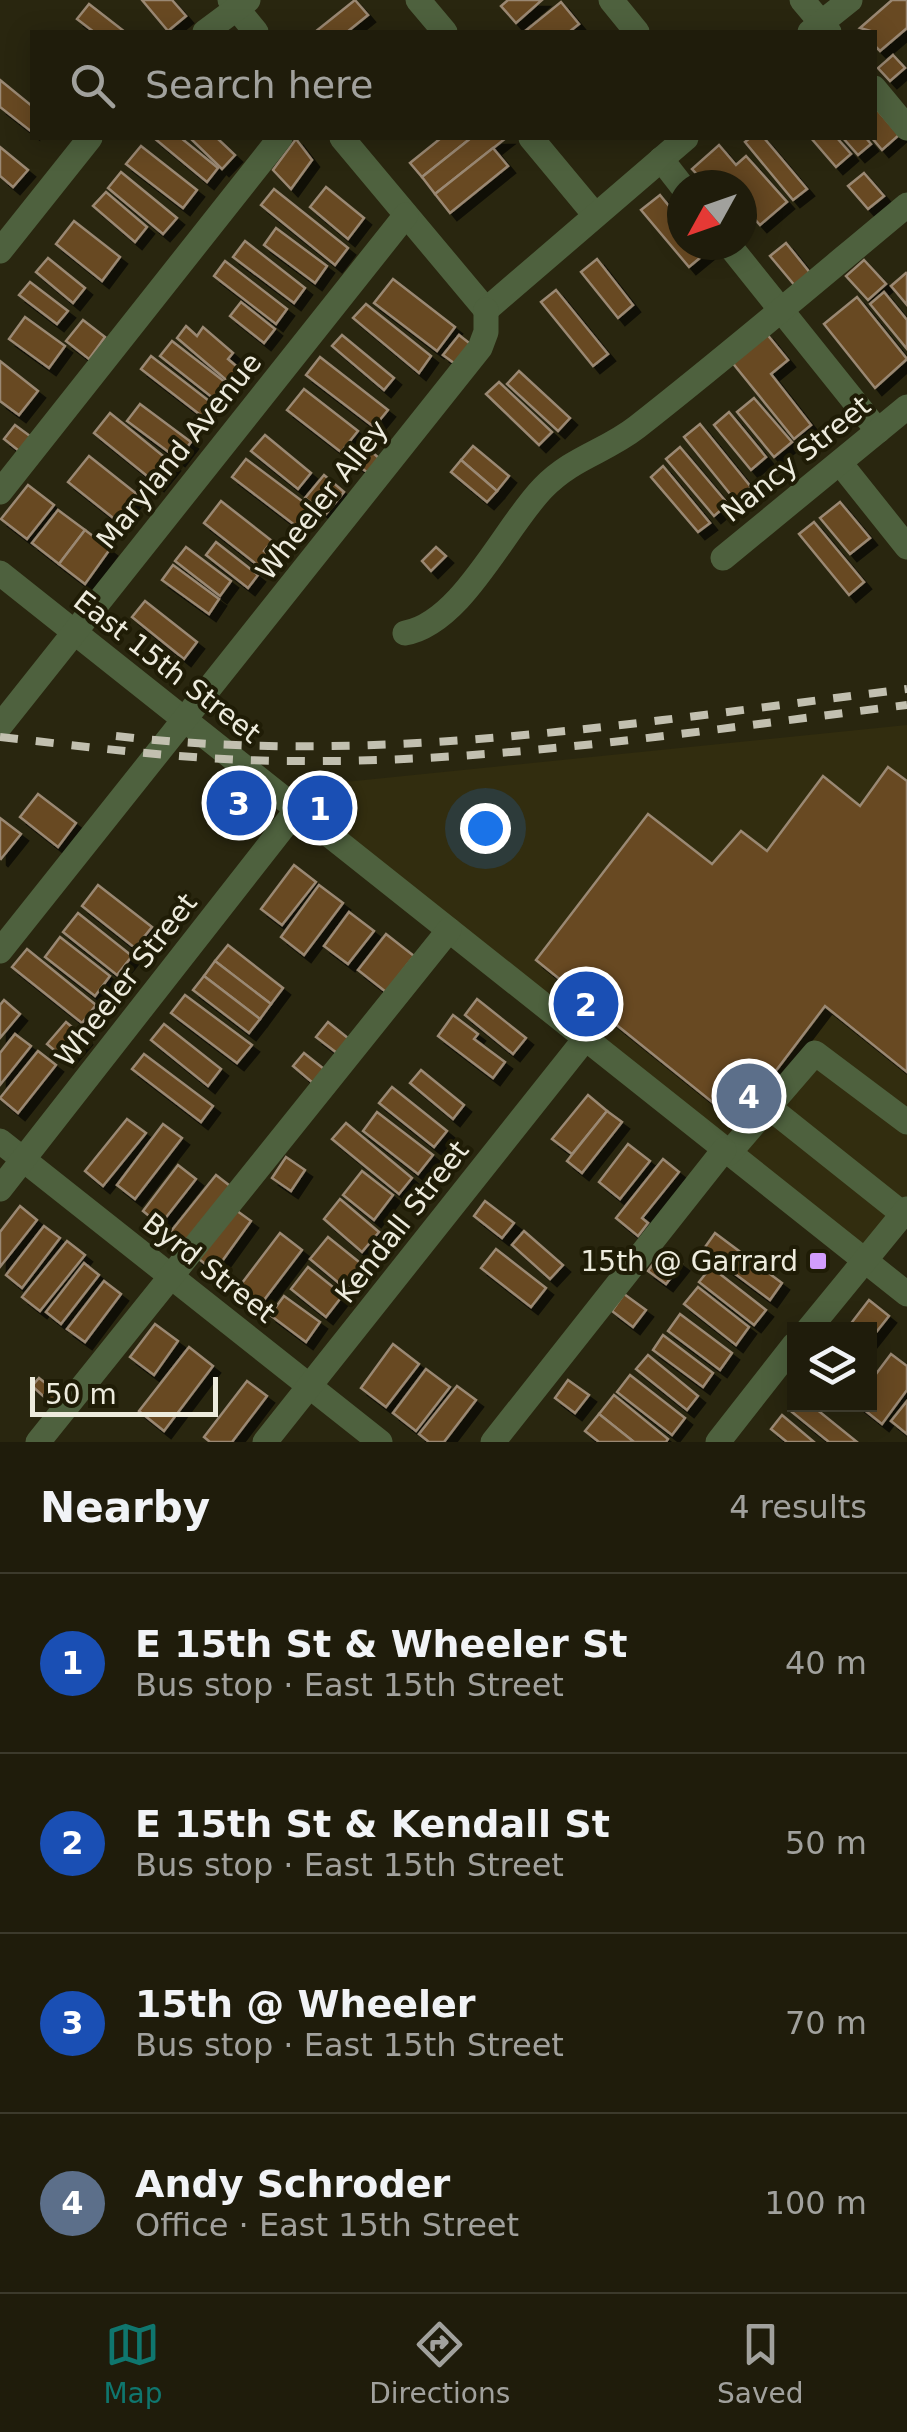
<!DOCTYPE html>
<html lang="en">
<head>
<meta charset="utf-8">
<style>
	body { margin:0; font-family:"DejaVu Sans",sans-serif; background:#272514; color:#f1f3f6 }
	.controls { position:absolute; right:30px; bottom:30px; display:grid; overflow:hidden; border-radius:0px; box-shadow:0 5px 25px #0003 }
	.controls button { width:90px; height:90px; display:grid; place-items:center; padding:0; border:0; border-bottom:2px solid #3c3a2c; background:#1f1c0b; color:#f1f3f6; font:50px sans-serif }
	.compass { position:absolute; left:667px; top:170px; width:90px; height:90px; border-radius:50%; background:#1f1c0b; box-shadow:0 5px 25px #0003; rotate:230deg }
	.scale { position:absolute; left:30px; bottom:25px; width:188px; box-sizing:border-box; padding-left:10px; border:5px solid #edebdd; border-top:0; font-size:28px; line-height:35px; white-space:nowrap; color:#edebdd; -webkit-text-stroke:8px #1f1c06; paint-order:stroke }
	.you { position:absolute; left:485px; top:828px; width:35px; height:35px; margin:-25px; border:8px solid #fff; border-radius:50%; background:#1a73e8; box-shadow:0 0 0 15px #1a73e833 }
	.badge { display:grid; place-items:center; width:65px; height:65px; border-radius:50%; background:#0f766e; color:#fff; font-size:32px; font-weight:700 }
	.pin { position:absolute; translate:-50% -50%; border:5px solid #fff; box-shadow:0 2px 10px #0006 }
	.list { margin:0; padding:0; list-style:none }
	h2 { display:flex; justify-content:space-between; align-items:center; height:130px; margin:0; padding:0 40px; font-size:42px }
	h2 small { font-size:32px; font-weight:400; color:#a1a19d }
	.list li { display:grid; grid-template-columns:65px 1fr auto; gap:30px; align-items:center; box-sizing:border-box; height:180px; padding:0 40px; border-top:2px solid #3c3a2c }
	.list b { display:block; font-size:38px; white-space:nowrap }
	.list p { margin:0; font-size:32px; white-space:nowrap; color:#a1a19d }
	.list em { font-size:32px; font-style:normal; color:#a1a19d }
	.icon { flex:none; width:55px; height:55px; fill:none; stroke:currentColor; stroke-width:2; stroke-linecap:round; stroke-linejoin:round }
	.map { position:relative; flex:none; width:907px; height:1442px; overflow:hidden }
	.search { position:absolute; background:#1f1c0b; box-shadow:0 5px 25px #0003; left:30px; right:30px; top:30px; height:110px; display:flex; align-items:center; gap:25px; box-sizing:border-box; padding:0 35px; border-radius:0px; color:#a1a19d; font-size:38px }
	.sheet { height:850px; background:#1f1c0b }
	nav { display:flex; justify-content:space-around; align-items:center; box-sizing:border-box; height:140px; border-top:2px solid #3c3a2c; background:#1f1c0b; font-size:28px; color:#a1a19d }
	nav a { display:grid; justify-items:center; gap:5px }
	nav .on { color:#0f766e }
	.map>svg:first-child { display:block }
</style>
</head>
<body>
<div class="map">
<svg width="907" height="1442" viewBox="0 0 907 1442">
	<defs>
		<filter id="shadow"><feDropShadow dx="7" dy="7" stdDeviation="0" flood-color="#0009"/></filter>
	</defs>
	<rect width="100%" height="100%" fill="#29260f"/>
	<!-- built -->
	<polygon fill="#322d0f" points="907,725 907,1211 865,1262 276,789"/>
	<!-- building -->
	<g fill="#674820" stroke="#9a8873" stroke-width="2.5" filter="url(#shadow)">
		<polygon points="142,0 172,0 186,16 168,31"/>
		<polygon points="355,0 368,15 347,32 315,32"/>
		<polygon points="508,0 542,0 516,23 501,6"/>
		<polygon points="892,0 907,0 907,28 880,51 874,45 874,32 860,28"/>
		<polygon points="561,2 579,24 569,32 524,32"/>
		<polygon points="89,4 125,32 94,32 77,19"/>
		<polygon points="893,55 905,68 890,81 878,68"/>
		<polygon points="0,80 32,106 32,132 0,107"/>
		<polygon points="874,106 899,135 882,150 872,138"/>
		<polygon points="154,138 181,138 218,168 207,182"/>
		<polygon points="190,138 217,138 235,155 222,169"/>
		<polygon points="441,138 471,138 422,177 410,163"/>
		<polygon points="471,138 506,138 435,194 422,177"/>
		<polygon points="750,138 764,138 807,189 793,200 745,142"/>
		<polygon points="811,138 837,138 851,154 836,167"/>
		<polygon points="843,138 866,138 871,144 858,155"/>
		<polygon points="296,139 312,160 291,189 273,170"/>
		<polygon points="719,145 736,165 746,156 787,202 760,225 742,205 742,185 707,185 692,169"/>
		<polygon points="141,146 197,190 183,208 126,164"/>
		<polygon points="0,147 28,170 13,187 0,176"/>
		<polygon points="493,148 508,166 450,213 435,194"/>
		<polygon points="121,172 177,218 163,234 108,188"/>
		<polygon points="864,173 884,196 868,209 848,186"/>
		<polygon points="326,187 364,218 348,239 310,207"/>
		<polygon points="274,189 348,248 335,265 261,205"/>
		<polygon points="106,192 147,227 135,242 93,206"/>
		<polygon points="660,195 682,222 682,245 701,245 707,252 689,267 641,210"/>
		<polygon points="74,221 120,257 102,281 56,244"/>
		<polygon points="276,228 327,266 315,283 264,245"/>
		<polygon points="245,241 305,288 294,303 233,257"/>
		<polygon points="786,243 811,274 796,287 770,256"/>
		<polygon points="48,258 85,288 73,303 36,272"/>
		<polygon points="597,259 633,305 618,318 581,272"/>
		<polygon points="864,260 886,284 868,300 846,276"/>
		<polygon points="225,261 287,309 276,324 214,276"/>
		<polygon points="906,273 907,274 907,305 891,286"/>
		<polygon points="393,279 455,327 437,351 374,303"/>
		<polygon points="30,282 68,311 57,324 19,295"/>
		<polygon points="556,290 608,354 593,366 541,302"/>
		<polygon points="884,292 907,320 907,349 870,304"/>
		<polygon points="857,297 907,359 875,388 824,324"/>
		<polygon points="241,302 275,329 264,343 230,316"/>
		<polygon points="366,304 431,356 419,373 353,318"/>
		<polygon points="25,317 65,346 49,368 9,339"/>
		<polygon points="83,320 105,337 89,359 66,341"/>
		<polygon points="186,326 197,336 203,327 233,353 228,359 242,371 231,384 177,338"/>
		<polygon points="766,333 788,360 771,374 811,425 794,439 731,361"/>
		<polygon points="342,335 394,378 384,390 332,346"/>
		<polygon points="459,335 473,346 458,366 443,355"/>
		<polygon points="172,341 230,386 218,402 160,356"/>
		<polygon points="151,356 213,404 203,417 141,369"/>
		<polygon points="320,357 388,410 374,427 306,375"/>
		<polygon points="0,361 38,391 19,415 0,401"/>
		<polygon points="519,371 570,418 558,431 507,384"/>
		<polygon points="499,382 552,432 539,445 486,394"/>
		<polygon points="304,389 358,431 341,452 287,410"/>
		<polygon points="754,398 792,442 774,457 737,412"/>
		<polygon points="140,404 191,442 178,459 127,421"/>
		<polygon points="729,412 766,457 751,470 714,425"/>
		<polygon points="110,413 173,464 157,484 94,433"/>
		<polygon points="700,424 751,487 735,500 684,437"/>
		<polygon points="15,425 34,439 23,454 4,439"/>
		<polygon points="265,435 311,473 298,489 251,451"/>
		<polygon points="362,444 379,458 368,473 350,459"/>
		<polygon points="473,446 509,476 497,491 461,460"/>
		<polygon points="680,447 728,504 714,516 666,459"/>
		<polygon points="89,456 138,495 117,521 68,482"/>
		<polygon points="246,459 310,507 296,526 232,477"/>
		<polygon points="461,460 497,491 487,502 451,472"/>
		<polygon points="663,466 710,523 698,532 651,477"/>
		<polygon points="324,475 344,492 326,514 305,498"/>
		<polygon points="28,485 54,505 27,539 1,519"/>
		<polygon points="221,501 272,541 264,551 274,559 265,571 204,523"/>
		<polygon points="840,502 870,538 850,554 820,518"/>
		<polygon points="58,510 85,530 59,564 32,543"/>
		<polygon points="814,522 864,582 849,595 799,534"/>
		<polygon points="85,530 110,549 85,584 59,564"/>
		<polygon points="216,542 258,575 248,588 206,555"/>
		<polygon points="186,547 231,581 220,596 175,561"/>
		<polygon points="436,547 446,556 431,571 422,561"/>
		<polygon points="173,565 219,599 209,614 162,580"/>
		<polygon points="145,601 197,642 184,659 132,617"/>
		<polygon points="888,767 907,781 907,1072 825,1006 737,1122 536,960 648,814 712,864 741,831 767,851 823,776 860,806"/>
		<polygon points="38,794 76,823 58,847 20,817"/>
		<polygon points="0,818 21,834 1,859 0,858"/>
		<polygon points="294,865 316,882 282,925 261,909"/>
		<polygon points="98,885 152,927 135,948 82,906"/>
		<polygon points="319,885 343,903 304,955 281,937"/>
		<polygon points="349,912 374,931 348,964 324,946"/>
		<polygon points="78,913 132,956 117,975 63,932"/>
		<polygon points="386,934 414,956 386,992 358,970"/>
		<polygon points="60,937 110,976 95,996 45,957"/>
		<polygon points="228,945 283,988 271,1004 215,961"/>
		<polygon points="27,949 96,1005 82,1023 12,967"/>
		<polygon points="215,961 271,1004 260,1019 204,976"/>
		<polygon points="204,976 260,1019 249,1033 193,990"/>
		<polygon points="185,995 252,1045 237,1063 171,1013"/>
		<polygon points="477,999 526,1038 513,1054 465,1015"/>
		<polygon points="4,1000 20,1014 0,1038 0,1005"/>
		<polygon points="453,1015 478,1034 474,1039 505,1062 493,1078 438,1036"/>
		<polygon points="66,1022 85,1038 66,1060 47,1044"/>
		<polygon points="328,1022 349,1039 337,1053 316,1037"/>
		<polygon points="164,1024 221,1069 208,1086 151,1040"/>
		<polygon points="15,1034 31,1046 0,1085 0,1053"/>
		<polygon points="38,1051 56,1065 18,1113 0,1098"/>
		<polygon points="304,1053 324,1069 313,1083 293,1066"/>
		<polygon points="144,1054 213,1106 201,1122 132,1069"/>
		<polygon points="421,1070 464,1105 453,1119 410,1083"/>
		<polygon points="392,1087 447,1131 434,1147 379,1103"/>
		<polygon points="588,1095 607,1111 572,1154 552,1139"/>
		<polygon points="607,1111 622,1122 582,1173 567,1161"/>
		<polygon points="377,1112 433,1155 418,1174 363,1131"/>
		<polygon points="127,1119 146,1133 103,1186 85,1171"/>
		<polygon points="346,1123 412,1178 399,1194 332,1139"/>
		<polygon points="163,1124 182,1138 135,1199 117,1185"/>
		<polygon points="628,1144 650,1161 620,1199 599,1182"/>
		<polygon points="286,1157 305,1170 291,1191 272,1178"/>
		<polygon points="663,1159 679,1172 642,1218 648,1223 638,1236 616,1218"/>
		<polygon points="178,1165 196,1179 160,1225 143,1211"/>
		<polygon points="362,1171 393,1195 374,1220 343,1195"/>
		<polygon points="216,1175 234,1189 186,1249 168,1235"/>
		<polygon points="340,1199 379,1232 362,1252 324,1219"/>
		<polygon points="485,1201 514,1223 502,1238 474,1216"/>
		<polygon points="20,1206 37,1220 0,1267 0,1232"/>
		<polygon points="233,1208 251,1221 215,1271 196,1257"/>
		<polygon points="44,1226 60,1238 22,1288 6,1275"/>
		<polygon points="524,1231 563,1265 550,1279 512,1245"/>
		<polygon points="280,1233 302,1250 261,1304 239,1287"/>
		<polygon points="715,1233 782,1283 770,1300 703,1250"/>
		<polygon points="328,1237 364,1266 346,1289 310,1259"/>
		<polygon points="67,1241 85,1255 40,1311 22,1297"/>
		<polygon points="496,1249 546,1288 531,1307 481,1268"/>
		<polygon points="663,1250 682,1264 666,1284 648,1271"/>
		<polygon points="84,1263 99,1275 61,1324 46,1312"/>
		<polygon points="308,1267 343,1295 326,1317 291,1289"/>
		<polygon points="711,1267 766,1310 754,1325 699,1282"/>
		<polygon points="104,1281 121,1294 85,1342 67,1329"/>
		<polygon points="698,1287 749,1327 736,1345 684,1304"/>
		<polygon points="624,1294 646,1310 633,1327 612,1311"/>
		<polygon points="284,1296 320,1322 306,1342 270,1315"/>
		<polygon points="869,1300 889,1316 870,1340 870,1330 846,1330"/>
		<polygon points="680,1314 732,1353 720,1370 668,1331"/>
		<polygon points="155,1324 178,1341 154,1375 130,1357"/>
		<polygon points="663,1335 713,1373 703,1387 653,1350"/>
		<polygon points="393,1344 419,1364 386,1407 361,1388"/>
		<polygon points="189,1347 213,1366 164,1431 139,1411"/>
		<polygon points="891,1354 907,1366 907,1390 882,1424 857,1404 870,1404 870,1382"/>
		<polygon points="648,1355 698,1396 687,1410 636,1369"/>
		<polygon points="426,1369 450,1387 416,1431 393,1413"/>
		<polygon points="630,1375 685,1418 672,1435 617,1392"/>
		<polygon points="39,1378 59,1394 51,1403 32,1386"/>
		<polygon points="568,1380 589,1395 575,1413 555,1398"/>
		<polygon points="247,1381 267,1396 232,1442 210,1442 204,1437"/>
		<polygon points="457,1386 476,1400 444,1442 429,1442 419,1434"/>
		<polygon points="614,1395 668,1439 666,1442 634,1442 599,1414"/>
		<polygon points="907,1401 907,1434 891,1421"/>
		<polygon points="798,1404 810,1404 857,1442 829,1442 792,1412"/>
		<polygon points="599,1414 634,1442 599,1442 585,1431"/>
		<polygon points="782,1415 814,1442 787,1442 771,1429"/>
	</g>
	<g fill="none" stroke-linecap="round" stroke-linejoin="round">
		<!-- minor -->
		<g stroke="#4e613e" stroke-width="25">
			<polyline points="230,0 256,32"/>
			<polyline points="418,0 445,32"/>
			<polyline points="611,0 637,32"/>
			<polyline points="802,0 829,32"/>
			<polyline points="205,32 248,0"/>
			<polyline points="810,32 850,0"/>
			<polyline points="874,88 907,128"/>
			<polyline points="342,138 486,310"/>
			<polyline points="531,138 595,215"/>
			<polyline points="661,159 682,186"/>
			<polyline points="729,245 878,431"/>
			<polyline points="0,251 90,138"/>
			<polyline points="486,310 686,138"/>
			<polyline points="840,463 907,547"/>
			<polyline points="0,492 280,138"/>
			<polyline points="723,558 907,407"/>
			<polyline points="0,573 907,1294"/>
			<path d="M405,633C462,623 504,528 543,488C573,457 605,452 637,427C729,355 818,279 907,205"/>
			<polyline points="0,726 406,215"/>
			<polyline points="0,951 480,348 486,332 486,310"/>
			<polyline points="770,1108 903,1214"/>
			<polyline points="0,1141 380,1442"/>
			<polyline points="729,1153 815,1053 907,1122"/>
			<polyline points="0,1189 299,807"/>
			<polyline points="808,1330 907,1209"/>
			<polyline points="38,1442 449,930"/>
			<polyline points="265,1442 585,1039"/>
			<polyline points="493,1442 724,1150"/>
			<polyline points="718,1442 794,1345"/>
		</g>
		<!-- rail -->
		<g stroke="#c2c0b0" stroke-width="8" stroke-dasharray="18 18" stroke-linecap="butt">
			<path d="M116,736C380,767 645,721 907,689"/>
			<path d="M0,737C98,748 196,761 295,761C500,763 704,730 907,705"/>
		</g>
	</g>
	<!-- markers -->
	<rect fill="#d29cfd" stroke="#1f1c06" stroke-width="4" x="808" y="1251" width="20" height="20" rx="5"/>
	<g text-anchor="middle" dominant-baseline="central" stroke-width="8" stroke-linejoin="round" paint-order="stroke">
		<!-- street labels -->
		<g font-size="28" fill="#edebdd" stroke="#1f1c06">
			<text transform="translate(179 451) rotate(-51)">Maryland Avenue</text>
			<text transform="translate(796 459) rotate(-39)">Nancy Street</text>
			<text transform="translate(322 500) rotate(-52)">Wheeler Alley</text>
			<text transform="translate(167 667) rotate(38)">East 15th Street</text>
			<text transform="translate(126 980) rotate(-52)">Wheeler Street</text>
			<text transform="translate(402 1222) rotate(-52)">Kendall Street</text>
			<text transform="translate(209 1268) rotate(38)">Byrd Street</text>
		</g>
		<!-- poi labels -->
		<g font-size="28" fill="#edebdd" stroke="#1f1c06" text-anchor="end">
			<text x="798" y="1261">15th @ Garrard</text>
		</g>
	</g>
</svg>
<div class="controls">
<button><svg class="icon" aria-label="layers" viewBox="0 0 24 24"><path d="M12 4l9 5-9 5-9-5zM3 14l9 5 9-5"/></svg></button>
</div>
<svg class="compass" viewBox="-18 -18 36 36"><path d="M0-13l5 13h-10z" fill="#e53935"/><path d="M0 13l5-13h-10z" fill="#a1a19d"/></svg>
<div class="scale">50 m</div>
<div class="you"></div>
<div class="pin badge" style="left:320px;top:808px;background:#1a4fb4">1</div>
<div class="pin badge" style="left:586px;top:1004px;background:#1a4fb4">2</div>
<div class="pin badge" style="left:239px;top:803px;background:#1a4fb4">3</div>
<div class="pin badge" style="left:749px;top:1096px;background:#5c6f8a">4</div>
<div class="search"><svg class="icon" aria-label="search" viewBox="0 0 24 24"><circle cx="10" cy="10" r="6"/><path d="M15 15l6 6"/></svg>Search here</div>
</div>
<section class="sheet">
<h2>Nearby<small>4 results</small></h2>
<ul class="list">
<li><span class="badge" style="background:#1a4fb4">1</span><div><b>E 15th St &amp; Wheeler St</b><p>Bus stop · East 15th Street</p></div><em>40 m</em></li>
<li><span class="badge" style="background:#1a4fb4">2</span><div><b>E 15th St &amp; Kendall St</b><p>Bus stop · East 15th Street</p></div><em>50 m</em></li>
<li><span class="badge" style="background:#1a4fb4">3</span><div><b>15th @ Wheeler</b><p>Bus stop · East 15th Street</p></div><em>70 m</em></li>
<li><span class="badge" style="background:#5c6f8a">4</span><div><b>Andy Schroder</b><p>Office · East 15th Street</p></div><em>100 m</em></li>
</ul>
</section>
<nav>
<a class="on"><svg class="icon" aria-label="map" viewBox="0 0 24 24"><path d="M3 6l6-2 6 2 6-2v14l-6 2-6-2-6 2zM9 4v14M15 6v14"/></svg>Map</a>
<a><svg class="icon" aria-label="directions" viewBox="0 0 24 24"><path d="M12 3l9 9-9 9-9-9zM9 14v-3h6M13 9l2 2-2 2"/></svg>Directions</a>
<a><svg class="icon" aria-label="saved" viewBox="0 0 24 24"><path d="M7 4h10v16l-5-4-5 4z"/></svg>Saved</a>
</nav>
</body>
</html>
